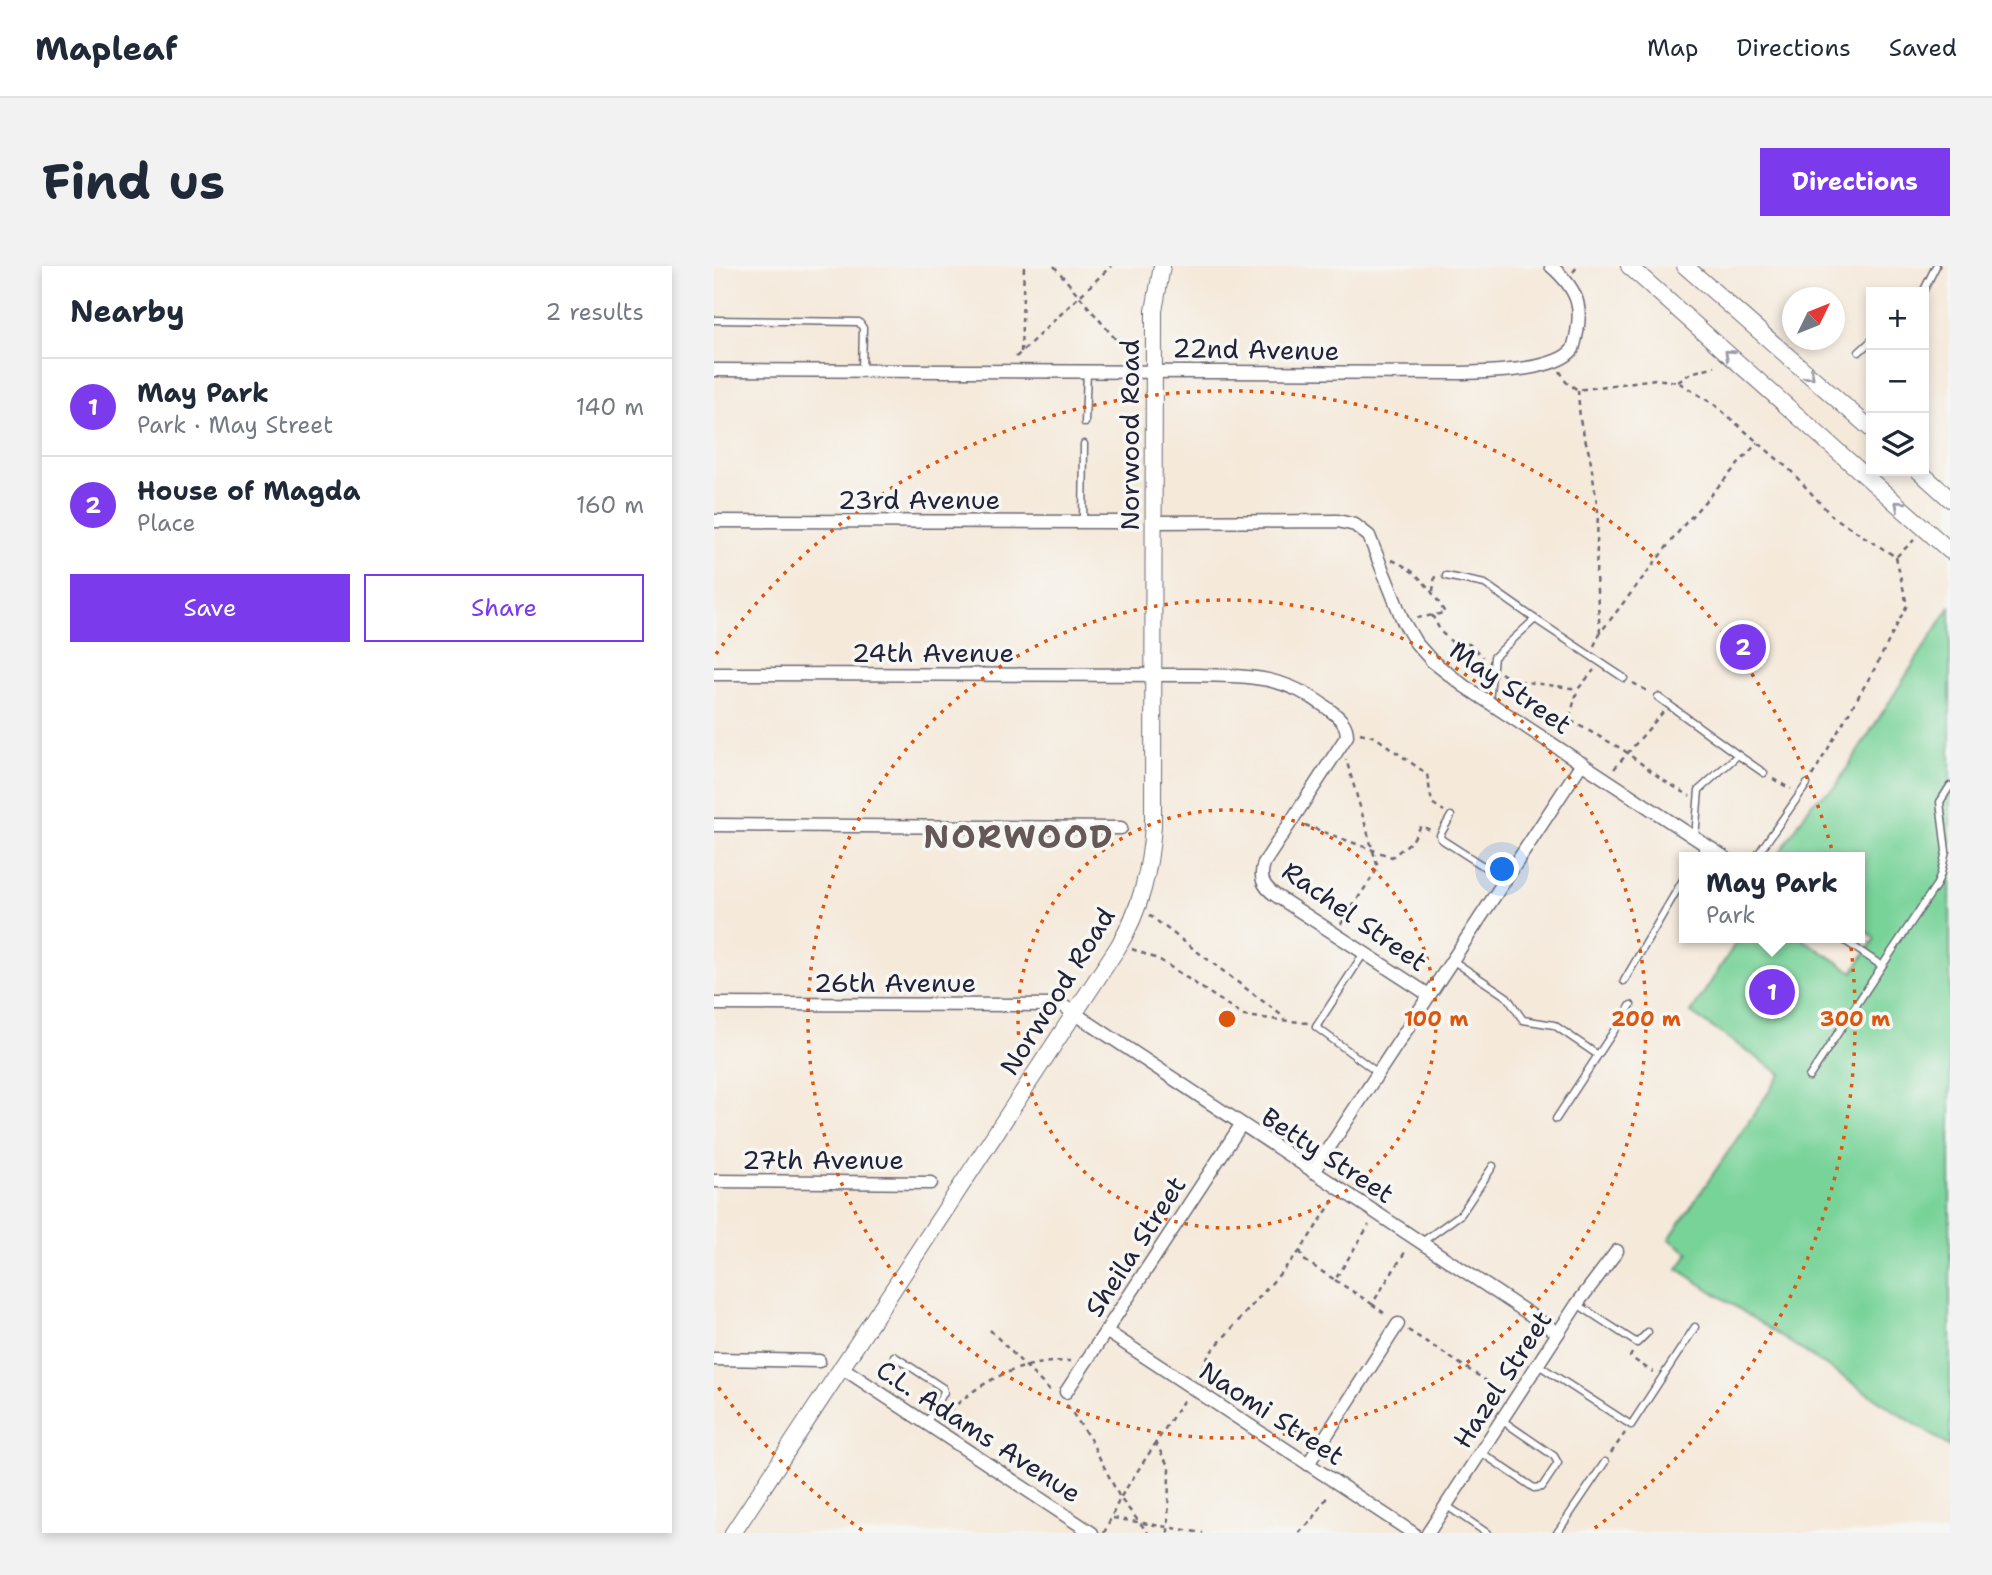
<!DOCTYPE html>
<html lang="en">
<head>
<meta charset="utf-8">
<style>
	body { margin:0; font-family:"Shantell Sans",sans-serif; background:#f2f2f3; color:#1f2937 }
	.controls { position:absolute; right:21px; top:21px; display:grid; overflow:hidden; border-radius:0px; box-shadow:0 4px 10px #0003 }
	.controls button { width:63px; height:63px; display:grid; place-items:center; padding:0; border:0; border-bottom:2px solid #e0e1e3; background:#fff; color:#1f2937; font:35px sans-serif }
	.compass { position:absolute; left:1068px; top:21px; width:63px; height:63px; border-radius:50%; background:#fff; box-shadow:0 4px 10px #0003; rotate:47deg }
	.you { position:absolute; left:789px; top:604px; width:24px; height:24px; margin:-18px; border:5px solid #fff; border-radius:50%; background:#1a73e8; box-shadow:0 0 0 10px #1a73e833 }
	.badge { display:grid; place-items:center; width:46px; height:46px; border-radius:50%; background:#7c3aed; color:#fff; font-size:23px; font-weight:700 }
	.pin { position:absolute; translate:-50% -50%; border:4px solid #fff; box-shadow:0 2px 7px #0006 }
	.popup { position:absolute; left:965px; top:586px; width:186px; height:91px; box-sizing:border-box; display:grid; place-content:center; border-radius:0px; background:#fff; filter:drop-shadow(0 2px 5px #0005); font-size:23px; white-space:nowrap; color:#747a83 }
	.popup b { font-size:26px; color:#1f2937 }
	.popup::after { content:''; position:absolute; left:50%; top:100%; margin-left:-14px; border:14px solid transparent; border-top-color:#fff }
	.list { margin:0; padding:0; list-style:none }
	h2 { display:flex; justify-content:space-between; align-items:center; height:91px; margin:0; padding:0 28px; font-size:30px }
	h2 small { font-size:23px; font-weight:400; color:#747a83 }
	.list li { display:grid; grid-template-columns:46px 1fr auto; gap:21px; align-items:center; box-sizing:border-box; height:98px; padding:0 28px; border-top:2px solid #e0e1e3 }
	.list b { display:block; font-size:26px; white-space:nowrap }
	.list p { margin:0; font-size:23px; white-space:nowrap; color:#747a83 }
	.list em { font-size:23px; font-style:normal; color:#747a83 }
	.actions { display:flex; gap:14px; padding:21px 28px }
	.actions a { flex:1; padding:16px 0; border:2px solid #7c3aed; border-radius:0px; text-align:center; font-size:24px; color:#7c3aed }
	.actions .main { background:#7c3aed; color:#fff }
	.icon { flex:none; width:38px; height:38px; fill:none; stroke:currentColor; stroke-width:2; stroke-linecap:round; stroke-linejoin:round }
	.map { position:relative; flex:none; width:1236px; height:1267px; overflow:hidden; border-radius:0px }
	header { display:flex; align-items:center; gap:42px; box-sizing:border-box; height:98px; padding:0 35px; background:#fff; border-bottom:2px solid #e0e1e3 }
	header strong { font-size:33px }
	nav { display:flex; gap:38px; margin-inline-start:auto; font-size:24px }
	.intro { display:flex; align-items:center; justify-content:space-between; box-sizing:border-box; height:168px; padding:0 42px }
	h1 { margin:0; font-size:49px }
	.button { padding:18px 32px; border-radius:0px; background:#7c3aed; color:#fff; font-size:24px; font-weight:700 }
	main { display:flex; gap:42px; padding:0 42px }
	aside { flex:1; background:#fff; border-radius:0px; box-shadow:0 4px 10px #0003 }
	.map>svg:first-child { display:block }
</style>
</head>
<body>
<header>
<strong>Mapleaf</strong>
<nav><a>Map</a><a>Directions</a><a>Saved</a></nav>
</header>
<div class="intro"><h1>Find us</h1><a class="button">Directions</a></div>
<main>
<aside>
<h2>Nearby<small>2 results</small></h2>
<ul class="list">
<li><span class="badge">1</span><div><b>May Park</b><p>Park · May Street</p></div><em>140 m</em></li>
<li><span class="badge">2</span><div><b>House of Magda</b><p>Place</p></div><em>160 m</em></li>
</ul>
<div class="actions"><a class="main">Save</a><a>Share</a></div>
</aside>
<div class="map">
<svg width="1236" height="1267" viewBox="0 0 1236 1267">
	<rect width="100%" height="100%" fill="#f6f6f2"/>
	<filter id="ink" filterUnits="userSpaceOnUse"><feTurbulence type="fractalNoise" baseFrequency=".0143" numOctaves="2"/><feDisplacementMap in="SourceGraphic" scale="14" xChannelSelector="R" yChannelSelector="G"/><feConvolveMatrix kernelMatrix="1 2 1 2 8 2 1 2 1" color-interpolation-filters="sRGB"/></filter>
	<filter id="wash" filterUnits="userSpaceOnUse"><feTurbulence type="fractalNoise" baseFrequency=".00686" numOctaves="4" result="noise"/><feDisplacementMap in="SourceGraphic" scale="28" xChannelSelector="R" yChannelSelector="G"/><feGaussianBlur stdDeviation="1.57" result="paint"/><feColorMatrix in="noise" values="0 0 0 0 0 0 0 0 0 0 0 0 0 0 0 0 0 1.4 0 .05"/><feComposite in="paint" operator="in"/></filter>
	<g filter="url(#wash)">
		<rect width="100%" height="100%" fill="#f5e9da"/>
		<!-- green -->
		<polygon fill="#78d399" stroke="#4d7a6a" stroke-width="2" points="1236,341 1236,1181 964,1003 975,987 955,973 1067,808 977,747 1025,672 1087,672 1139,706 1161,672 1146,661 1146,591 1063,591 1098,537 1121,521"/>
	</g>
	<g filter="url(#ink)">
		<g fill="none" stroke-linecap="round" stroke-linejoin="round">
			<!-- lane casing -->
			<g stroke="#6c6873" stroke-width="9">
				<g id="lane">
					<polyline points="1209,26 1222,0"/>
					<polyline points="0,54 145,56 149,62 148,104"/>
					<polyline points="1145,86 1157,75"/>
					<polyline points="371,157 373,105"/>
					<polyline points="369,256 370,178"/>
					<polyline points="732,310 771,318 821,353"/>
					<polyline points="944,431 1024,489 985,524 981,572"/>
					<polyline points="775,435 780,391 821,353 910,412"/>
					<polyline points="1024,489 1050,507"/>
					<polyline points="737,550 726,569 727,573 791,614"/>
					<polyline points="984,591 992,579"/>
					<polyline points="1042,591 1093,518"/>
					<polyline points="1127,672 1168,700 1223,618 1227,607 1232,585 1226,536 1236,520"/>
					<polyline points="650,687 602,761 664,807"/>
					<polyline points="738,694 793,731 809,754 840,759 884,789 917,739"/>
					<polyline points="910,715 970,612"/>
					<polyline points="1095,811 1168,700"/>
					<polyline points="842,853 884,789"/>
					<polyline points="708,976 747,948 779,900"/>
					<polyline points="863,1038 923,1077 934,1066"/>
					<polyline points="180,1090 229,1122 230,1126 212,1158"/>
					<polyline points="826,1100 917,1159 981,1061"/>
					<polyline points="768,1187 820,1222 828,1221 844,1197 840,1190 789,1155"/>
					<polyline points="733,1240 773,1267"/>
					<polyline points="843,1267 891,1196"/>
				</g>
			</g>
			<!-- street casing -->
			<g stroke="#6c6873" stroke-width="15">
				<g id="street">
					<path d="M0,104L749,107C775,106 843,105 859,83C870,45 867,26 837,0"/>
					<polyline points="0,255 410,256"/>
					<polyline points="439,256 624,255 641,259 655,270 689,355 702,377 718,395 750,420 1010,591"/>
					<path d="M0,408L483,409C535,410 569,409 612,441C623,450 633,456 633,470L550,597C545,612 549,620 561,629L715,729"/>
					<polyline points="0,559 407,562"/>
					<polyline points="0,738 348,739 844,1067"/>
					<polyline points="599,906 868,497"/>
					<polyline points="0,915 217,917"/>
					<polyline points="392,1065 699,1267"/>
					<polyline points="0,1093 105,1095"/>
					<polyline points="127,1101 378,1267"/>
					<polyline points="352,1126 527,859"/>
					<polyline points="594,1198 684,1058"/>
					<polyline points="714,1267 863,1038 903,985"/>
				</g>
			</g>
			<!-- secondary casing -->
			<g stroke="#6c6873" stroke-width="18">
				<g id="secondary">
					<polyline points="915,0 1236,285"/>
					<polyline points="971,0 1157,163"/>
					<polyline points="1205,205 1236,233"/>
					<path d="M19,1267L404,681C427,643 436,604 439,560L440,45L448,0"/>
				</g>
			</g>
			<!-- path -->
			<g stroke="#6c6873" stroke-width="2.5" stroke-dasharray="5 5" stroke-linecap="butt">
				<polyline points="340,0 419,94"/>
				<polyline points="859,6 864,0"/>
				<polyline points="307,86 310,0"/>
				<polyline points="302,91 397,0"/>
				<polyline points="846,105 852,116 864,124 941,113 964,116 1001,139 1077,205 1118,250 1182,291 1200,274"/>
				<polyline points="964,116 977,107 1001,100"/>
				<polyline points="864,124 866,154 876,191 884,245 882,310 886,367"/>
				<path d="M678,294C703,304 718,324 731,347L703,352"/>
				<polyline points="719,325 721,309"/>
				<polyline points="718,349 727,366 740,378 755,378 769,391"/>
				<polyline points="880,380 886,367 969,260 1044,176"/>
				<polyline points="787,407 797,414 864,423"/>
				<polyline points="919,417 935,426"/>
				<polyline points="857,455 908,483 949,514 976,530"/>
				<polyline points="646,467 661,471 713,508 718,537 730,545"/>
				<polyline points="850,470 864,423 880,404"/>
				<polyline points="900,503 950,445"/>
				<polyline points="1098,510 1161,402 1193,339 1182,291"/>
				<polyline points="1059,513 1077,523"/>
				<polyline points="591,559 678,591 698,575 707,560 719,565"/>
				<polyline points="435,649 571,752"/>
				<polyline points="627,658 664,602 632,493"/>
				<polyline points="418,683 446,694 530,750 594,757"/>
				<polyline points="586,985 590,994 621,1014 655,959"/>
				<polyline points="621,1014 658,1038 693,983"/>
				<polyline points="658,1038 674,1050"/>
				<polyline points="276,1064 338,1127"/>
				<polyline points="694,1064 791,1127"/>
				<polyline points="918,1087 916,1091 939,1106"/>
				<polyline points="483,1112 496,1087 586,985 619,935"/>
				<polyline points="353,1139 376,1173 406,1232 434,1267"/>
				<path d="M229,1152C264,1115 304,1095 356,1095"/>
				<polyline points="441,1176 455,1201 454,1267"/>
				<polyline points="897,1187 911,1167"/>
				<polyline points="399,1252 489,1267"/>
				<polyline points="390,1267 406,1232 471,1132"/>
				<polyline points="585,1267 599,1253 615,1228"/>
			</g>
			<!-- lane -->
			<use href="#lane" stroke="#fff" stroke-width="6"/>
			<!-- street -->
			<use href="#street" stroke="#fff" stroke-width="12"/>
			<!-- secondary -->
			<use href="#secondary" stroke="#fff" stroke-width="16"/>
		</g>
		<!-- one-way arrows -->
		<defs><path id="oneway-chevron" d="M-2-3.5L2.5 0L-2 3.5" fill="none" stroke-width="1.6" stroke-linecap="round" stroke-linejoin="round" transform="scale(1.75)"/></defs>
		<g stroke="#9c9ca7">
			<use href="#oneway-chevron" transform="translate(1015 88) rotate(-138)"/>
			<use href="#oneway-chevron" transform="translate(1096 109) rotate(41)"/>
			<use href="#oneway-chevron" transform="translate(1185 239) rotate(-138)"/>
		</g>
	</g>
	<!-- distance rings -->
	<g fill="none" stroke="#de560e" stroke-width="3.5" stroke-dasharray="3.5 7">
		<circle cx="513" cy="753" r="209"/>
		<circle cx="513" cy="753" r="419"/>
		<path d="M148 1264A628 628 0 0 1 2 1118M2 388A628 628 0 1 1 878 1264"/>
	</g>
	<g text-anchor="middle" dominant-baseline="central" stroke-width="7" stroke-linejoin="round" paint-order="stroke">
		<!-- street labels -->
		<g font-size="26" fill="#22223b" stroke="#f6f6f2">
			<text transform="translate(542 83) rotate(1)">22nd Avenue</text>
			<text transform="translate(415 169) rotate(-90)">Norwood Road</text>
			<text x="205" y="233">23rd Avenue</text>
			<text x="219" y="386">24th Avenue</text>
			<text transform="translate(797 421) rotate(35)">May Street</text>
			<text transform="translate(641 650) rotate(35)">Rachel Street</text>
			<text x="181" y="716">26th Avenue</text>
			<text transform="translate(343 725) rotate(-58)">Norwood Road</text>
			<text transform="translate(614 889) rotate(33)">Betty Street</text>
			<text x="109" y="893">27th Avenue</text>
			<text transform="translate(421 980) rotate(-57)">Sheila Street</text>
			<text transform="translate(788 1113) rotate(-57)">Hazel Street</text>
			<text transform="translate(558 1147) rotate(33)">Naomi Street</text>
			<text transform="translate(265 1165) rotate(33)">C.L. Adams Avenue</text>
		</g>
		<!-- district labels -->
		<g font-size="33" font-weight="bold" letter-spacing="2" fill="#665856" stroke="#f6f6f2">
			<text x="305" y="570">NORWOOD</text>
		</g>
	</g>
	<circle cx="513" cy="753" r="10" fill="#de560e" stroke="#f6f6f2" stroke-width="3.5"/>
	<g font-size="21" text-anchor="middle" font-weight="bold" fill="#de560e" stroke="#f6f6f2" stroke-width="7" stroke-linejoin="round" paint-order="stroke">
		<text x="722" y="760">100 m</text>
		<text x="932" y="760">200 m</text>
		<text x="1141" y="760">300 m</text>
	</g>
</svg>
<div class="controls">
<button>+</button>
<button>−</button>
<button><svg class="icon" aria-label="layers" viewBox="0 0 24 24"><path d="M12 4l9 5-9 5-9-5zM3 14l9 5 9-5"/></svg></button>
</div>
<svg class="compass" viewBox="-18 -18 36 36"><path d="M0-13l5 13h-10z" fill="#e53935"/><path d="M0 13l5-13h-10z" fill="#747a83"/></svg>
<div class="you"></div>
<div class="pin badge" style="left:1058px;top:726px">1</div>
<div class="popup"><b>May Park</b>Park</div>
<div class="pin badge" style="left:1029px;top:381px">2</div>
</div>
</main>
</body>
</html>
